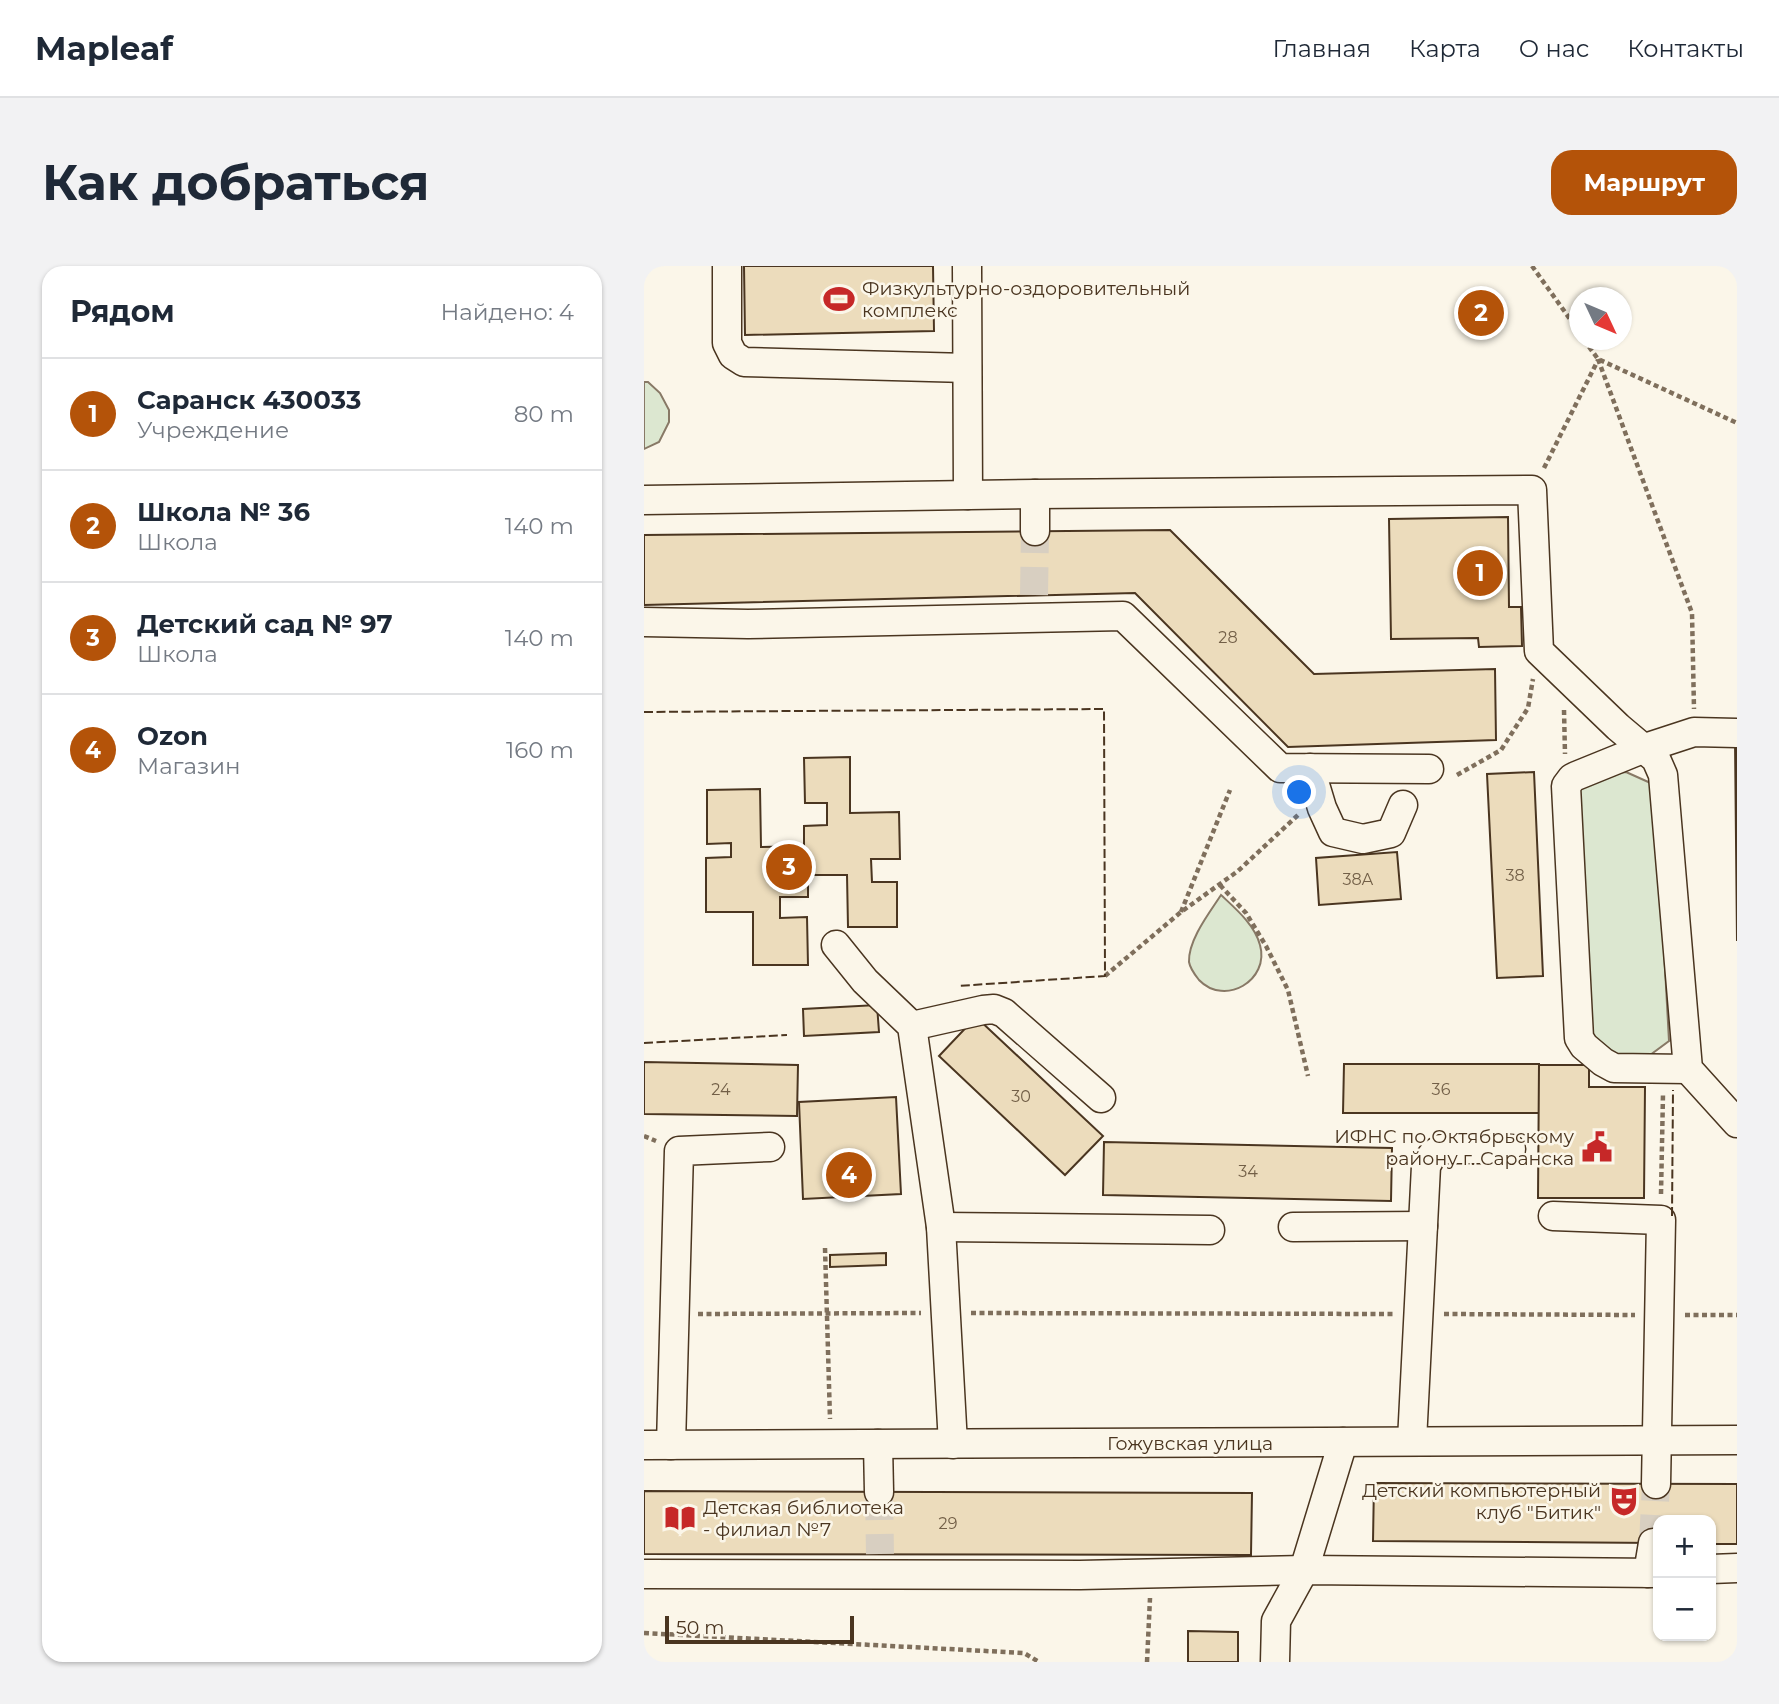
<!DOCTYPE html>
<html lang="ru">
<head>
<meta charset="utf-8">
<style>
	body { margin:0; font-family:Montserrat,sans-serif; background:#f2f2f3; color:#1f2937 }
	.controls { position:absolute; right:21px; bottom:21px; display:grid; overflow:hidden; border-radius:14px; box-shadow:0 2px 5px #0004 }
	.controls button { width:63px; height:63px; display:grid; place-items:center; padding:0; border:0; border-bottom:2px solid #e0e1e3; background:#fff; color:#1f2937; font:35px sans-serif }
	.compass { position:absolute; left:925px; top:21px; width:63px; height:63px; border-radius:50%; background:#fff; box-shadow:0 2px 5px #0004; rotate:134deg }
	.scale { position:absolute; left:21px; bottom:18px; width:189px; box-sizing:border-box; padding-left:7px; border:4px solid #4a3520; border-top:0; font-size:19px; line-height:24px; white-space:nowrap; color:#4a3520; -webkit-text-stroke:5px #fbf6e9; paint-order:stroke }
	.you { position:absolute; left:656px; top:527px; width:24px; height:24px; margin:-18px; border:5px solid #fff; border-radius:50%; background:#1a73e8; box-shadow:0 0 0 10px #1a73e833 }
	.badge { display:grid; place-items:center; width:46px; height:46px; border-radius:50%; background:#b45309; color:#fff; font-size:23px; font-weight:700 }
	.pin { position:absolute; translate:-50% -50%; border:4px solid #fff; box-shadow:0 2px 7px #0006 }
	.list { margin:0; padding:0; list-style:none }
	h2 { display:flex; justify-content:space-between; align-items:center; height:91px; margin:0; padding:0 28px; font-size:30px }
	h2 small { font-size:23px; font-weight:400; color:#747a83 }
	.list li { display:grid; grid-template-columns:46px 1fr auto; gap:21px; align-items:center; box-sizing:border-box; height:112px; padding:0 28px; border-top:2px solid #e0e1e3 }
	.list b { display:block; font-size:26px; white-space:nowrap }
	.list p { margin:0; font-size:23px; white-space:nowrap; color:#747a83 }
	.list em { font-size:23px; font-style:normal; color:#747a83 }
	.map { position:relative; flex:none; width:1093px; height:1396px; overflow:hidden; border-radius:21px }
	header { display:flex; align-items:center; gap:42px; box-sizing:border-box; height:98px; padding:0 35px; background:#fff; border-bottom:2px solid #e0e1e3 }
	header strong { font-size:33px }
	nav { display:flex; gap:38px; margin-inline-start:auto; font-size:24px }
	.intro { display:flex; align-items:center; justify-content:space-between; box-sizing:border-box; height:168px; padding:0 42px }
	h1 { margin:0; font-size:49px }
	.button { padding:18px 32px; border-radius:21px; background:#b45309; color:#fff; font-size:24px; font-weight:700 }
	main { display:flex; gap:42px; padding:0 42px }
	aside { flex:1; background:#fff; border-radius:21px; box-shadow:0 2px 5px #0004 }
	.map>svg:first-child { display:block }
</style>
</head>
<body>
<header>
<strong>Mapleaf</strong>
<nav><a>Главная</a><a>Карта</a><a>О нас</a><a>Контакты</a></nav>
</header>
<div class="intro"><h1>Как добраться</h1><a class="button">Маршрут</a></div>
<main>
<aside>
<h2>Рядом<small>Найдено: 4</small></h2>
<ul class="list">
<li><span class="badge">1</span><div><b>Саранск 430033</b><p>Учреждение</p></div><em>80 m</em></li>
<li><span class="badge">2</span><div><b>Школа № 36</b><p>Школа</p></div><em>140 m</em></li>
<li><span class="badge">3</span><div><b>Детский сад № 97</b><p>Школа</p></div><em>140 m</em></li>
<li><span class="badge">4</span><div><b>Ozon</b><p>Магазин</p></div><em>160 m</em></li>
</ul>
</aside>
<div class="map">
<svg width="1093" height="1396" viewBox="0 0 1093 1396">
	<rect width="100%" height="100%" fill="#fbf6e9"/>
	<!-- green -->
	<g fill="#dce7d0" stroke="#887966" stroke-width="2">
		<polygon points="0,116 4,116 16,127 25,144 25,156 15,176 0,183"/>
		<polygon points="982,506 1011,519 1025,775 1002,792 970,792 940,769 927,521 950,507"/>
		<path d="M577,629C592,643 611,659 616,679C626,714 581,741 555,714C551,709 546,702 545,696C544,674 566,646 577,629Z"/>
	</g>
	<!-- building -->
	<g fill="#ecdcbc" stroke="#4a3520" stroke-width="2">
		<polygon points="100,0 289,0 290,65 101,69"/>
		<polygon points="864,251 865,341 877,341 878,380 835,381 834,372 747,373 745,253"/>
		<polygon points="526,264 670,408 851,403 852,474 644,481 491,327 0,339 0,269"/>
		<polygon points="1091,474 1093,474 1093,675"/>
		<polygon points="206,491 206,547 255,546 256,593 227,593 228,616 253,616 253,661 204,661 203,609 164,609 164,631 136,631 136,652 163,651 164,699 109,699 109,646 62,646 62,592 87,591 87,577 63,578 63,524 116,523 117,581 160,580 160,560 183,559 183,537 161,537 160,492"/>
		<polygon points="890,506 899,710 853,712 843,508"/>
		<polygon points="753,586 757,633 675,639 672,592"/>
		<polygon points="233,739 235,766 160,770 159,743"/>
		<polygon points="332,751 459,870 421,909 295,790"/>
		<polygon points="0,796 154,799 153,850 0,848"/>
		<polygon points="700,798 895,798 895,847 699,847"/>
		<polygon points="895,799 945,799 945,821 1001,821 1000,932 894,932"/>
		<polygon points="252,831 257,928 159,933 155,836"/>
		<polygon points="460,876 748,882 747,935 459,929"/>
		<polygon points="242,987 242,999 186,1001 186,989"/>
		<polygon points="730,1217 1093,1218 1093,1278 1067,1278 1067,1254 1014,1254 1014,1277 729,1275"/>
		<polygon points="0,1225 608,1227 607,1289 0,1288"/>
		<polygon points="544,1365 594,1366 594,1396 544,1396"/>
	</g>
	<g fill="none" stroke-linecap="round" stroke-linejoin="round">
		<!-- minor-tunnel -->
		<g stroke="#d8cfc1" stroke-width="28" stroke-dasharray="28 14" stroke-linecap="butt">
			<polyline points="390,329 391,265"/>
			<polyline points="235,1226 236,1288"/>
			<polyline points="1009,1277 1012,1218"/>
		</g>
		<!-- minor casing -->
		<g stroke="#4a3520" stroke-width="31">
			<g id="minor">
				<polyline points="83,0 83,77 89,89 100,96 323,102"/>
				<polyline points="323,0 324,229"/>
				<polyline points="391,228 391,265"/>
				<polyline points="0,234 391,228 888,224 895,385 974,461 1012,493 1019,509 1044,803 1093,857"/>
				<polyline points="0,356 104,358 479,350 636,502 785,503"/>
				<polyline points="666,502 678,542 689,566 719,573 747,567 759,539"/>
				<polyline points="192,679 221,715 268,760 297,961 309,1178"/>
				<polyline points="268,760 339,744 350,743 360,747 457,832"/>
				<polyline points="1044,803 970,802 959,796 940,780 935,772 922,520 928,512 932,510 1001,482 1050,466 1093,467"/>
				<polyline points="909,950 1017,954 1012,1218"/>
				<polyline points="297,961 566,964"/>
				<polyline points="649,961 779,960"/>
				<polyline points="768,1175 782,900 788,889 797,883 867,883"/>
				<polyline points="234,1178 235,1226"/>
				<polyline points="0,1179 1093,1174"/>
				<polyline points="27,1179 35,885 126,881"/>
				<polyline points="1067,1303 1093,1302"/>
				<polyline points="1004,1307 1009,1277"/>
				<polyline points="0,1308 436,1309 660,1304 1014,1307"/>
				<polyline points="631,1396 632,1355 660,1304 699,1176"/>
			</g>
		</g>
		<!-- path -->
		<g stroke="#7f6f5c" stroke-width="4.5" stroke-dasharray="5 3.5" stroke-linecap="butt">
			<polyline points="888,0 936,67"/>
			<polyline points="940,74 954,93 1093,157"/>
			<polyline points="954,93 1048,347 1050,443"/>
			<polyline points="900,202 954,94"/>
			<polyline points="920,444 921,488"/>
			<polyline points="813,509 857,484 884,442 889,413"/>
			<polyline points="576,619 602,647 622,680 644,724 664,810"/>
			<polyline points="537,646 586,524"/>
			<polyline points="461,710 537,646 594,605 654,549"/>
			<polyline points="0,870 12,875"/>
			<polyline points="1017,928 1019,828"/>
			<polyline points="181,982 186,1153"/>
			<polyline points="327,1047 749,1048"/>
			<polyline points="54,1048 277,1047"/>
			<polyline points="800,1048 991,1049"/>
			<polyline points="1041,1049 1093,1049"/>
			<polyline points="0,1367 380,1387 395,1396"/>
			<polyline points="503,1396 506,1332"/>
		</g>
		<!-- minor -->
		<use href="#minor" stroke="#fbf6e9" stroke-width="28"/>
		<!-- fence -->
		<g stroke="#4a3520" stroke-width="2" stroke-dasharray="9 3.5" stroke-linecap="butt">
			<polyline points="0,446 460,443 461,710 314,720"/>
			<polyline points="0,777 143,769"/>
			<polyline points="1028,950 1029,824"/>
		</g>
	</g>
	<!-- icons -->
	<defs>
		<g id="stadium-bare" transform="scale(2.415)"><path d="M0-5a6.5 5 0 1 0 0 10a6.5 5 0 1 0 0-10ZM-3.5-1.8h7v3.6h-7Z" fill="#c62828" stroke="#fbf6e9" stroke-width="2.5" paint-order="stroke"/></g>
		<g id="civic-bare" transform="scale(2.415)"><path d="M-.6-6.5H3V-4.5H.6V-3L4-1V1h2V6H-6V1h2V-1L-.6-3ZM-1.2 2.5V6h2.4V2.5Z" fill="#c62828" stroke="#fbf6e9" stroke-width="2.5" paint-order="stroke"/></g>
		<g id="theatre-bare" transform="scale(2.415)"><path d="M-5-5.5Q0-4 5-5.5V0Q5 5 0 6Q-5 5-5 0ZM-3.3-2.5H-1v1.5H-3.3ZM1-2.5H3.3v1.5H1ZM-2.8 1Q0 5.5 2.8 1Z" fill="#c62828" stroke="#fbf6e9" stroke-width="2.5" paint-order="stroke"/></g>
		<g id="library-bare" transform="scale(2.415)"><path d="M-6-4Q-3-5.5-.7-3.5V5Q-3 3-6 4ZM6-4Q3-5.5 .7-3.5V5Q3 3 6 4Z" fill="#c62828" stroke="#fbf6e9" stroke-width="2.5" paint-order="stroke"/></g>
	</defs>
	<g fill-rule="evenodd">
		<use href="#stadium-bare" x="195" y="33"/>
		<use href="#civic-bare" x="953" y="881"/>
		<use href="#theatre-bare" x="980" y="1235"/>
		<use href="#library-bare" x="36" y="1252"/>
	</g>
	<g text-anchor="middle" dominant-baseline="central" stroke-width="5" stroke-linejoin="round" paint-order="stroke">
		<!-- number labels -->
		<g font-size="16" fill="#725f47">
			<text x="584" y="371">28</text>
			<text x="871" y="609">38</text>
			<text x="714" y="613">38А</text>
			<text x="77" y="823">24</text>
			<text x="797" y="823">36</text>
			<text x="377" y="830">30</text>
			<text x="604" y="905">34</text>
			<text x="304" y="1257">29</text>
		</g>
		<!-- poi labels -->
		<g font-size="19" fill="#4a3520" stroke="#fbf6e9" text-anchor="start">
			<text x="218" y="22">Физкультурно-оздоровительный<tspan x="218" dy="22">комплекс</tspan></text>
			<text x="930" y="870" text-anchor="end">ИФНС по Октябрьскому<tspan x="930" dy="22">району г. Саранска</tspan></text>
			<text x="957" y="1224" text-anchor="end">Детский компьютерный<tspan x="957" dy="22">клуб "Битик"</tspan></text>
			<text x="59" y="1241">Детская библиотека<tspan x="59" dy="22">- филиал №7</tspan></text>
		</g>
		<!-- street labels -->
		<g font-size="19" fill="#4a3520" stroke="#fbf6e9">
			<text x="546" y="1177">Гожувская улица</text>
		</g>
	</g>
</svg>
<div class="controls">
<button>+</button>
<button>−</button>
</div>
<svg class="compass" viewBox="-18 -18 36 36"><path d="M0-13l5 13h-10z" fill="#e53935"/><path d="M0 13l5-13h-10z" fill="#747a83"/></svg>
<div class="scale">50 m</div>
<div class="you"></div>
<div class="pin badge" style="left:836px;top:307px">1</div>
<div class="pin badge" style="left:837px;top:47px">2</div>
<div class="pin badge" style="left:145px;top:601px">3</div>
<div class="pin badge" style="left:205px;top:909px">4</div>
</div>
</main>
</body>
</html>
